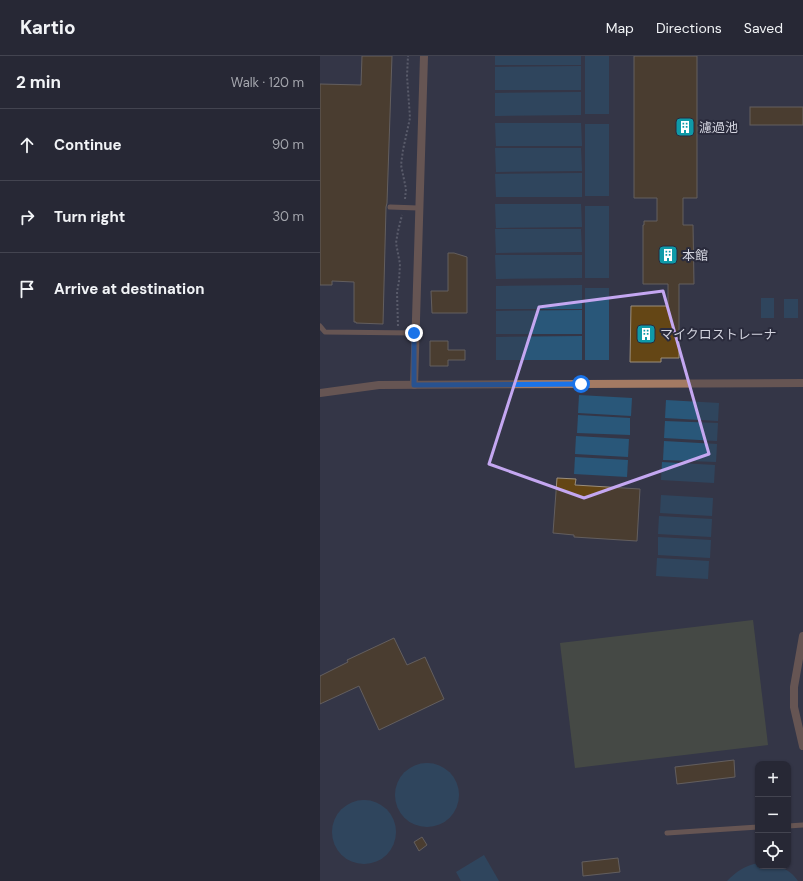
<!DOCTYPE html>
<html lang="en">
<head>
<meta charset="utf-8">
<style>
	body { margin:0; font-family:"DM Sans","Noto Sans JP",sans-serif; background:#333441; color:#f1f3f6 }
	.controls { position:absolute; right:12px; bottom:12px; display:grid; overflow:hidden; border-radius:8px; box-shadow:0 1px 3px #0004 }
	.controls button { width:36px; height:36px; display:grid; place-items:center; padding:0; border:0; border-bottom:1px solid #434450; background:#272835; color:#f1f3f6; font:20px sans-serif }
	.stop { position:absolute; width:12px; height:12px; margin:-9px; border:3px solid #1a73e8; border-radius:50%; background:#fff }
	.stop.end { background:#1a73e8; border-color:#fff; box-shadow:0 1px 4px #0008 }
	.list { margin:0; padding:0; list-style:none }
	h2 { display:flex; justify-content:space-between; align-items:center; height:52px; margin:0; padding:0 16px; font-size:17px }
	h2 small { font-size:13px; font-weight:400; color:#a4a6ad }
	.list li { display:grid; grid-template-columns:26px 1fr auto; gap:12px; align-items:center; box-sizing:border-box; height:72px; padding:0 16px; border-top:1px solid #434450 }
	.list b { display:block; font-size:15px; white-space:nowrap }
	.list em { font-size:13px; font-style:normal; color:#a4a6ad }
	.icon { flex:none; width:22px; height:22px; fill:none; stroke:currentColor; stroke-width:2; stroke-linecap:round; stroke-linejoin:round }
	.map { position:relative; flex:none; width:483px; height:825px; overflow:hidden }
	header { display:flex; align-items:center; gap:24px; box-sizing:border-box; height:56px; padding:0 20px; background:#272835; border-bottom:1px solid #434450 }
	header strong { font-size:19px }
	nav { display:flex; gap:22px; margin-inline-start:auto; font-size:14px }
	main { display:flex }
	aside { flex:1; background:#272835 }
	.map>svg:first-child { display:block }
</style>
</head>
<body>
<header>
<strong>Kartio</strong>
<nav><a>Map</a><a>Directions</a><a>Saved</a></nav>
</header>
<main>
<aside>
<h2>2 min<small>Walk · 120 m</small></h2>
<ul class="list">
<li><svg class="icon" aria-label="ahead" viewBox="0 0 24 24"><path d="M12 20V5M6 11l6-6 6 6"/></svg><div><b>Continue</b></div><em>90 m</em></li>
<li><svg class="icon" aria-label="right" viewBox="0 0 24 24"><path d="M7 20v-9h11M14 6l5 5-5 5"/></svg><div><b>Turn right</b></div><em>30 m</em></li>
<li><svg class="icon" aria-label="arrive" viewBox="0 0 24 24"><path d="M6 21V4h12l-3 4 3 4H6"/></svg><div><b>Arrive at destination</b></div></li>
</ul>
</aside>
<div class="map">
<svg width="483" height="825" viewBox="0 0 483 825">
	<rect width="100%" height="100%" fill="#343647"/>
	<!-- green -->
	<polygon fill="#596143" points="433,564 448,689 255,712 240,587"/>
	<!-- water -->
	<g fill="#295779">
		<rect x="175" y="0" width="86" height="9"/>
		<rect x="265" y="0" width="24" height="58"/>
		<polygon points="261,10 261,34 175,34 175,11"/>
		<polygon points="261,36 261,59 175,60 175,37"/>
		<polygon points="175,67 261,67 262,90 176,90"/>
		<rect x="265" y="68" width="24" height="72"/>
		<polygon points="175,92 261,92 262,115 176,116"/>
		<polygon points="262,117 262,141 176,141 175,118"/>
		<polygon points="175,148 261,148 262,171 176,172"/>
		<rect x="265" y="150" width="24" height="72"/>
		<polygon points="175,173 261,173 262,196 176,197"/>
		<polygon points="175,199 262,199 262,222 176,223"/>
		<polygon points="262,229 262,253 176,253 176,230"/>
		<rect x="265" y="232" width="24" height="72"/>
		<rect x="441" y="242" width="13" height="20"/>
		<rect x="464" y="243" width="14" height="19"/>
		<polygon points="262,254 262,278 176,278 176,255"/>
		<polygon points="262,280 262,304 176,304 176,281"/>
		<polygon points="259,339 312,342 311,360 258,357"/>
		<polygon points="346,344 399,347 398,365 345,362"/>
		<polygon points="258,359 310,362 310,379 257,377"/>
		<polygon points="345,365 398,367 397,385 344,382"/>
		<polygon points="256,380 309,383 308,401 255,398"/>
		<polygon points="344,385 397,388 396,406 343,404"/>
		<polygon points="255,401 308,404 307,421 254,418"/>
		<polygon points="342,406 395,409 394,427 341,424"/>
		<polygon points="341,439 393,442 392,460 340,457"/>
		<polygon points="339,460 392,463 391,481 338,478"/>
		<polygon points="338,481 391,484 390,502 338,499"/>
		<polygon points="337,502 389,505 388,523 336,520"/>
		<circle cx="107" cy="739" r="32"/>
		<circle cx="44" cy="776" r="32"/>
		<polygon points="164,799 179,825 141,825 136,816"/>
		<path d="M438,807V810C455,810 467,809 478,825H407C417,815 424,810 438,807Z"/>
	</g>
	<!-- building -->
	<g fill="#644615" stroke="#9b8e7b">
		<polygon points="42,0 72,0 67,147 66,151 63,268 36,267 36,266 34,266 34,226 12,225 12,229 0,229 0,28 41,29"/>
		<polygon points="314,0 377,0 377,142 363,142 363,169 373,169 374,228 359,228 359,302 341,302 341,306 310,306 311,250 348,250 348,228 323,228 323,169 324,169 324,165 337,165 337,142 314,142"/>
		<rect x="430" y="51" width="53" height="18"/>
		<polygon points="128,197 134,197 147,201 147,257 112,257 111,235 128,235"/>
		<polygon points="110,285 128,285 128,294 145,294 145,304 128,304 128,310 110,310"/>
		<polygon points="237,422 256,423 255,429 320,433 317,485 254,481 254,479 233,477"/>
		<polygon points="74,582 87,609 105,601 124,643 59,674 39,630 0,648 0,620 28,606 27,604"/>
		<polygon points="414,704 415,721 357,728 355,711"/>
		<polygon points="102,781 107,789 99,795 94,786"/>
		<polygon points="298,802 300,816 263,820 262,806"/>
	</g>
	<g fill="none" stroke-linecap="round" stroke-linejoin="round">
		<!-- path -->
		<g stroke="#858795" stroke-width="2" stroke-dasharray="2 2" stroke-linecap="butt">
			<polyline points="85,143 86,133 81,109 83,94 90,62 87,20 88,0"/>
			<polyline points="78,270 77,236 79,225 80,208 76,187 78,175 82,159"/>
		</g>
		<!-- service -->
		<g stroke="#a37a63" stroke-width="5">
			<polyline points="70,151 98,152"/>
			<polyline points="0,270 5,276 95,277"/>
			<polyline points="468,770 483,769"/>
			<polyline points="347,777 438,771"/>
		</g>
		<!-- minor -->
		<g stroke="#a37a63" stroke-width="8">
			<polyline points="94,329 104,0"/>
			<polyline points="0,337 59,329 261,328"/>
		</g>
		<!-- tertiary -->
		<g stroke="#a37a63" stroke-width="8">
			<polyline points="261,328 483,327"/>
			<polyline points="483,580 474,631 474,651 483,690"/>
		</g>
	</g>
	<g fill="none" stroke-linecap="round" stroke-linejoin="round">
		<!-- route -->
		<polyline stroke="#1a73e8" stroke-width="5" points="94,277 94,329 261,328"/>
	</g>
	<!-- marked area -->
	<path d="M0 0H483V825H0ZM343,235L389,398L264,442L169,408L219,251Z" fill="#343647" fill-opacity=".55" fill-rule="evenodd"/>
	<path fill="none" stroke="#c4a7f1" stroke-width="3" stroke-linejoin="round" d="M343,235L389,398L264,442L169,408L219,251Z"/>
	<!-- icons -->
	<defs>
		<g id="building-square" transform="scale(1)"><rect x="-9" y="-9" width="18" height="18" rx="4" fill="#0f9aa8" stroke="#2a2b3c"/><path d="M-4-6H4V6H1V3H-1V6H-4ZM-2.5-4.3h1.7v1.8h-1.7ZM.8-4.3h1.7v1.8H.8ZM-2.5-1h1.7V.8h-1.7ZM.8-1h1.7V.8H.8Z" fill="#fff"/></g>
	</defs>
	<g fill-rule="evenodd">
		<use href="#building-square" x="365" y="71"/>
		<use href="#building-square" x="348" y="199"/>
		<use href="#building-square" x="326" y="278"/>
	</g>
	<g text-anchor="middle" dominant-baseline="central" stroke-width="4" stroke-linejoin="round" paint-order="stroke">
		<!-- poi labels -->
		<g font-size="13" fill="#d3d4df" stroke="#2a2b3c" text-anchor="start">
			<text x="379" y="71">濾過池</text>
			<text x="362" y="199">本館</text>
			<text x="340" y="278">マイクロストレーナ</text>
		</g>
	</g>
</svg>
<div class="controls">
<button>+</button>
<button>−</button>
<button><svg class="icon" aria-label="locate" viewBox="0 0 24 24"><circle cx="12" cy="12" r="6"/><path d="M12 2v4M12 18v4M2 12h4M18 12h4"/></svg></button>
</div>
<div class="stop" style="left:261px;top:328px"></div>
<div class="stop end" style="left:94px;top:277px"></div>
</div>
</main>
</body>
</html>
